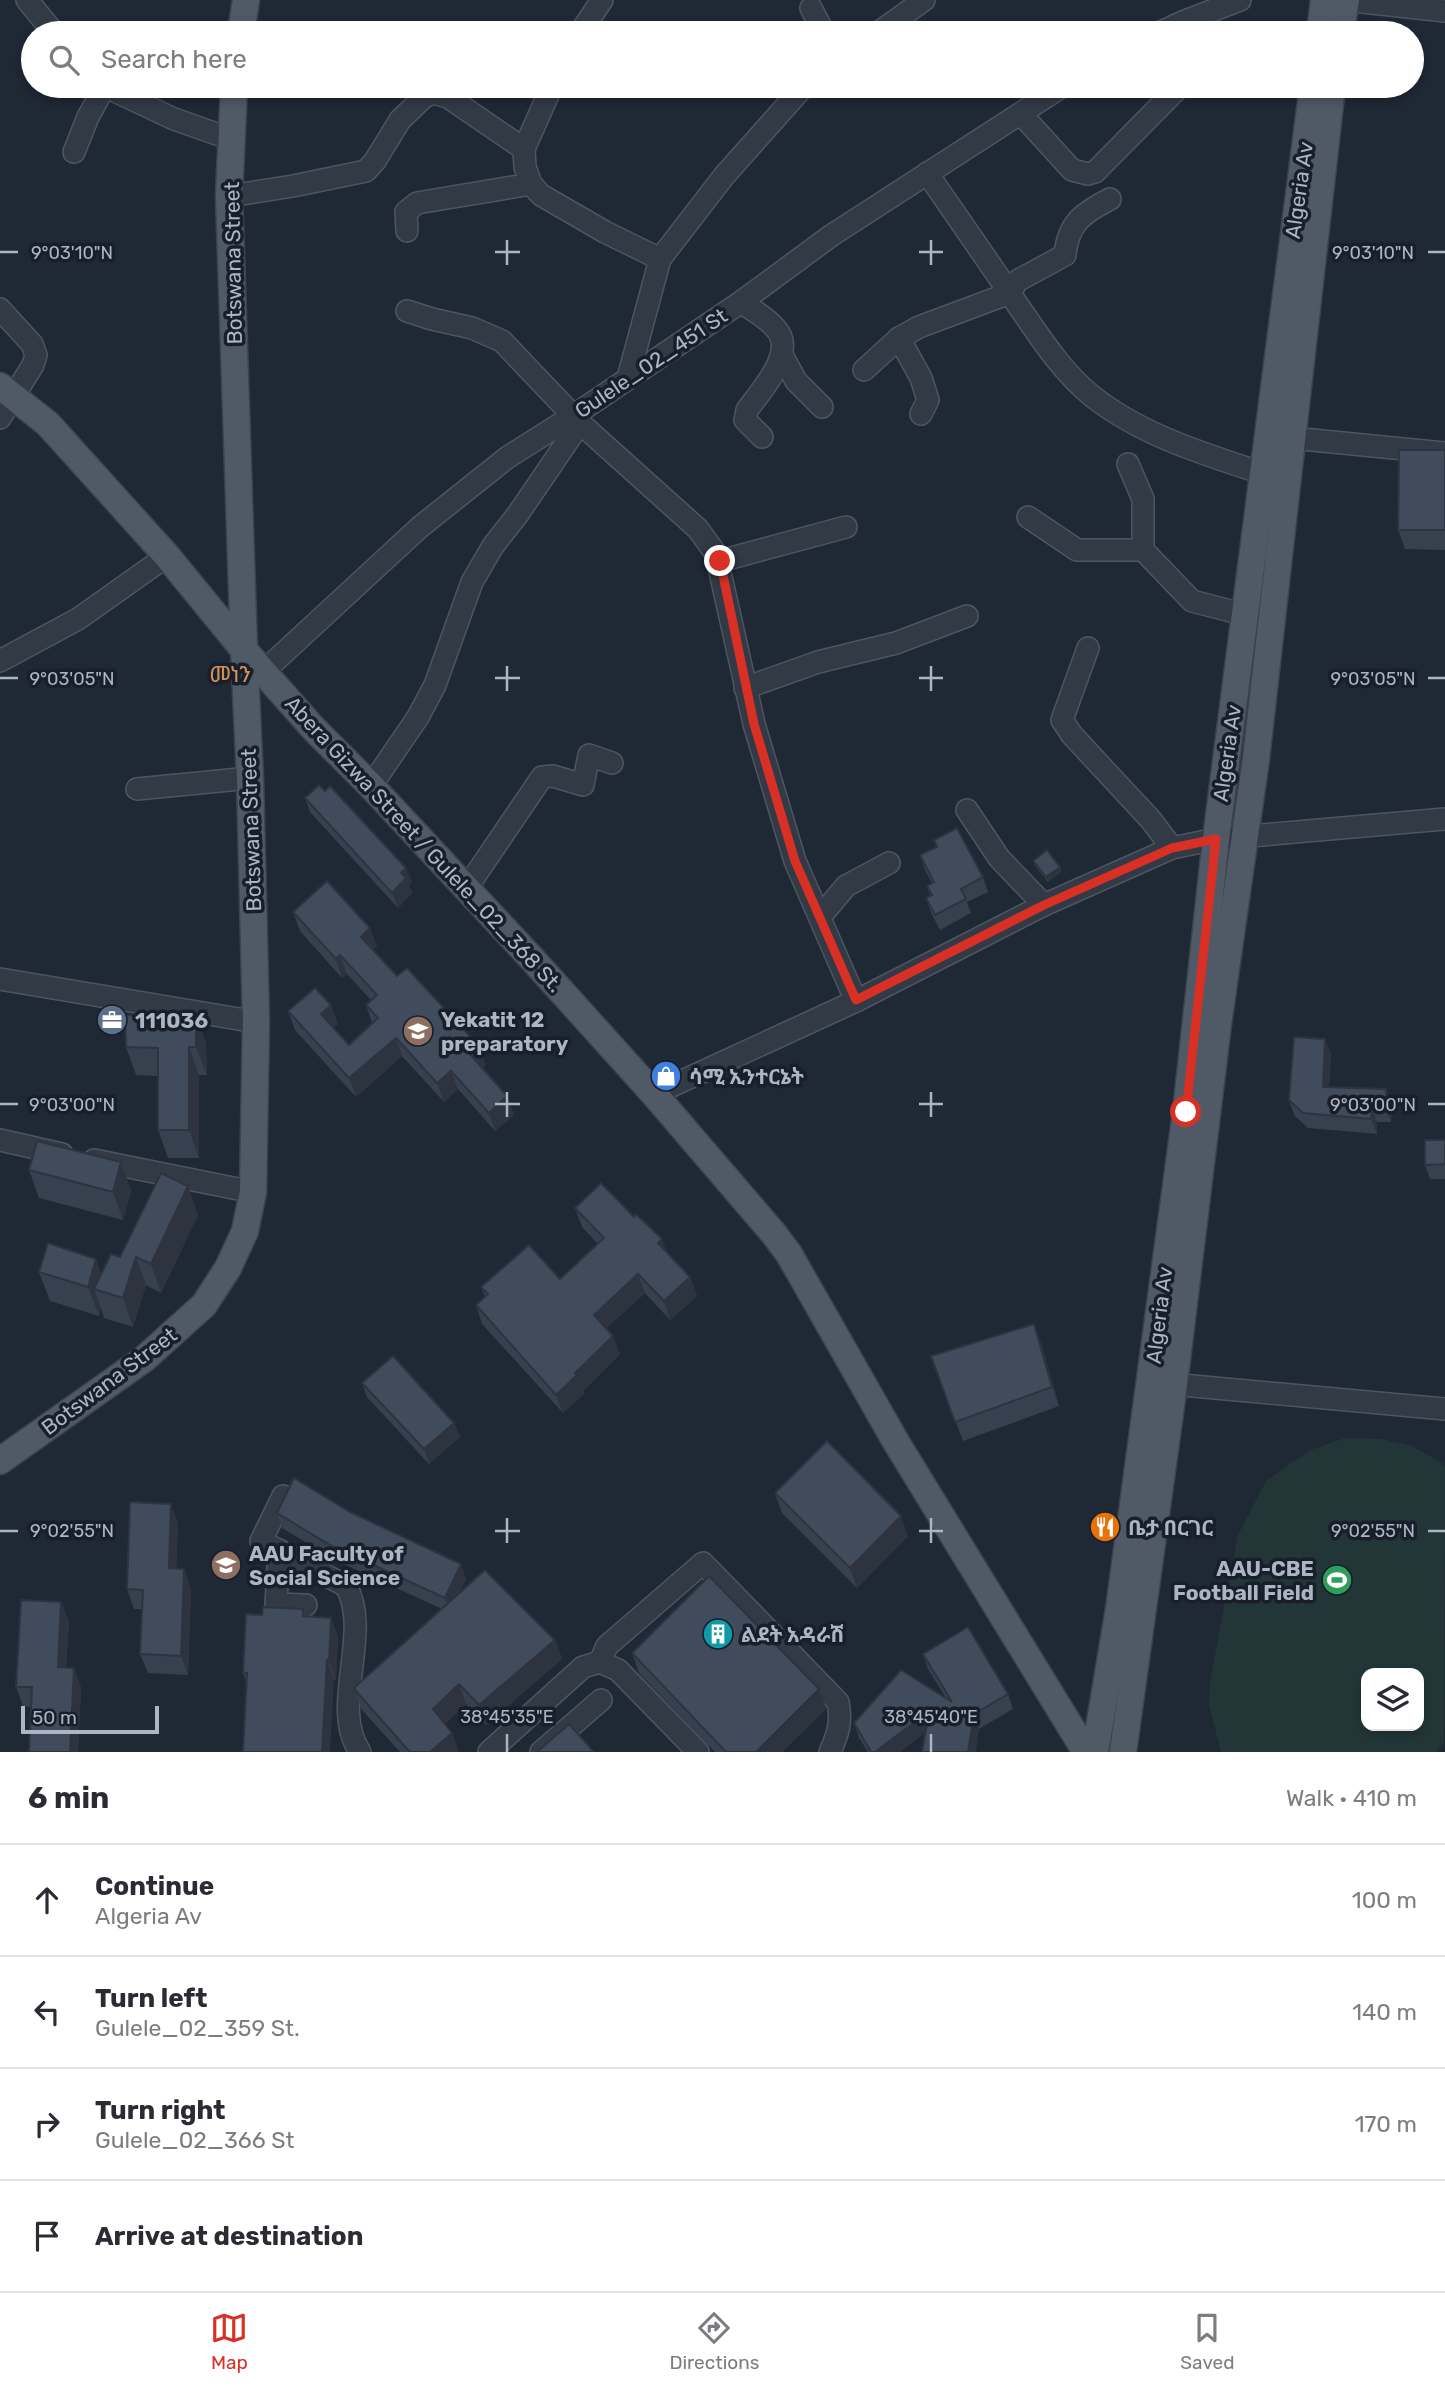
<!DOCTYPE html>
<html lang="en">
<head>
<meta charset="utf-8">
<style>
	body { margin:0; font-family:Rubik,"Noto Sans Ethiopic",sans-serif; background:#f7f7f7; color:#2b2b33 }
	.controls { position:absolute; right:21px; bottom:21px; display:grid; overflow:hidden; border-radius:14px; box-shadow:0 4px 10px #0003 }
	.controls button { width:63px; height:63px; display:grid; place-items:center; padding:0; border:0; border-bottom:2px solid #e1e1e2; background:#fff; color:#2b2b33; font:35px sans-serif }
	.scale { position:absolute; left:21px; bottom:18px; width:138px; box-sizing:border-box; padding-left:7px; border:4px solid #acb5c3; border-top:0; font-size:19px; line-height:24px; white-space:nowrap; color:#acb5c3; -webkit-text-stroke:5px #181f2a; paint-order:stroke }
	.stop { position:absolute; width:21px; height:21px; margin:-16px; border:5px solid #d93025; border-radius:50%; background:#fff }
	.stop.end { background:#d93025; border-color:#fff; box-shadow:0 2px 7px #0008 }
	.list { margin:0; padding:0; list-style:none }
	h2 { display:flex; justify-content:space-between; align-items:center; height:91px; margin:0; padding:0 28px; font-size:30px }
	h2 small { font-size:23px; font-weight:400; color:#7c7c81 }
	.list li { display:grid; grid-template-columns:46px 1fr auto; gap:21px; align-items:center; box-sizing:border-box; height:112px; padding:0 28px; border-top:2px solid #e1e1e2 }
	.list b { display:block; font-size:26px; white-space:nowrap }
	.list p { margin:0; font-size:23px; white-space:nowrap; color:#7c7c81 }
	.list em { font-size:23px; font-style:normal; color:#7c7c81 }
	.icon { flex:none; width:38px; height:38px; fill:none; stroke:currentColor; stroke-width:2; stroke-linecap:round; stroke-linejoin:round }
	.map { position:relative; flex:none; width:1445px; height:1752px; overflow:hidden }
	.search { position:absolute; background:#fff; box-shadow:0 4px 10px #0003; left:21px; right:21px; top:21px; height:77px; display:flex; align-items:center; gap:18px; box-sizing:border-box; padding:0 24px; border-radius:38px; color:#7c7c81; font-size:26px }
	.sheet { height:539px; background:#fff }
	nav { display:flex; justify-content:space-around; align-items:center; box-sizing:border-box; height:98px; border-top:2px solid #e1e1e2; background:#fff; font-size:19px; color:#7c7c81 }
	nav a { display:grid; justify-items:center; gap:4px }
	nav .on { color:#d93025 }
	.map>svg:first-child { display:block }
</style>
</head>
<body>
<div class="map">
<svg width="1445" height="1752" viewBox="0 0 1445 1752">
	<rect width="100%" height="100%" fill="#1f2835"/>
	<!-- green -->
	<path fill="#223638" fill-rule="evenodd" d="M1345,1438L1382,1439L1412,1446L1442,1463L1445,1468L1444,1742L1436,1752H1221L1209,1705L1210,1681L1238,1535L1266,1481L1310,1450ZM1366,1673H1419V1726H1366Z"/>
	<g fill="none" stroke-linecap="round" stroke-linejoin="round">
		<!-- minor casing -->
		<g stroke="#4d5561" stroke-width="24">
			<g id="minor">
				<polyline points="27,0 54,33"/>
				<polyline points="1344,0 1445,11"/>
				<polyline points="811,8 824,33"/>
				<polyline points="580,33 602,0"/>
				<polyline points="878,33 924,0"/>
				<polyline points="1159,33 1185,21 1240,0"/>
				<polyline points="104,86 174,119 231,139"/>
				<polyline points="552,86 524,149 525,167 531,184 541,195 605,232 660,259"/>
				<polyline points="1021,114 1072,170 1088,174 1095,172 1180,86"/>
				<polyline points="74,152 88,117 105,86"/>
				<path d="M927,173C956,215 986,258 1015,301C1038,334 1060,370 1092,396C1141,435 1204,454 1262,473"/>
				<polyline points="229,196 293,186 366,171 375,161 400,120 424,97 433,93 448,97 524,149"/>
				<polyline points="407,231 406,212 417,203 531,184"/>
				<path d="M741,302C752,310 768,318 776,329C797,352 761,391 747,410L745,420L762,437"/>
				<polyline points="0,309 32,344 36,355 33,365 0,418"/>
				<polyline points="407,311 432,319 472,328 502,341 580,423 698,529 716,554 754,724 795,861 856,1001"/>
				<polyline points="899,338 921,378 928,400 921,414"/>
				<polyline points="782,355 796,381 822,407"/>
				<path d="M864,370L899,338L919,327L1010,293L1017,281L1065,255C1068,223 1083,213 1110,199"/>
				<polyline points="628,378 660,259 724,176 804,86"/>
				<polyline points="1292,438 1445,453"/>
				<polyline points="1128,464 1143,499 1143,550 1192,601 1246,615"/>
				<polyline points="1028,517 1077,550 1143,550"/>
				<polyline points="720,561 846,527"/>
				<polyline points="1088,648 1062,720 1072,735 1151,820 1172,848"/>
				<polyline points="0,661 78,619 167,556"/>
				<polyline points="263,672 420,527 508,457 573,416 741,302 832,235 1063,86"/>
				<polyline points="745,688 818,662 896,643 967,616"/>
				<polyline points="371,786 418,717 435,685 472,582 493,546 518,514 580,423"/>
				<polyline points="137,789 250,778"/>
				<polyline points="967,810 999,858 1044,905"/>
				<polyline points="466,889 542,777 553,776 583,785 589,755 612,763"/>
				<polyline points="820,917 846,886 889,863"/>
				<polyline points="0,979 256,1022"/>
				<polyline points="654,1094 856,1001 1044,905 1172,848 1216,839 1445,819"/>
				<polyline points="0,1140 62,1154"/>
				<polyline points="94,1160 253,1192"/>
				<polyline points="1160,1383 1445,1409"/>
				<path d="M283,1496L261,1541L346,1586C373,1633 329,1707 360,1752"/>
				<polyline points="279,1550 276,1604 306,1605"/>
				<path d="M600,1662L607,1646L703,1563L838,1702C842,1722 838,1734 830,1752"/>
				<polyline points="489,1752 583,1667 600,1662 618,1670 698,1752"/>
				<polyline points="541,1752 601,1700"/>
			</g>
		</g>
		<!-- major casing -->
		<g stroke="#3c4350" stroke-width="29">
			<g id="major">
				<polyline points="241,33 246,0"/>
				<polyline points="1320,33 1324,0"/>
				<polyline points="1340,33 1346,0"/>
				<polyline points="0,386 48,424 167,556 244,650 313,728 371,786 534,961 654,1094 774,1234 789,1254 896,1442 1086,1752"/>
				<polyline points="0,1461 144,1359 204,1305 228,1268 245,1231 253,1192 256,1022 250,778 244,650 229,196 234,86"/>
				<polyline points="1095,1752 1119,1609 1186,1112 1216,839 1313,86"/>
				<polyline points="1123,1752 1174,1384 1218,1024 1256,759 1332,86"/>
			</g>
		</g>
		<!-- minor -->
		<use href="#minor" stroke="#323a46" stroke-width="21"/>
		<!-- major -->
		<use href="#major" stroke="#505966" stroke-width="26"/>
	</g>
	<!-- wall -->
	<g fill="#37404e">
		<polygon points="1445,450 1445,550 1405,549 1398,530"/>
		<polygon points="305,798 406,868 412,882 409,885 412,893 398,908 310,812"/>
		<polygon points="934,840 983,877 988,892 967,902 971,913 940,930 931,913 926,898 930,896 927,886 932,883 925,870 920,855 936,847"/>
		<polygon points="1033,861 1060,867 1061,872 1048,882 1035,866"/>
		<polygon points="293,912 377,946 373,950 397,976 486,1065 482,1068 507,1096 514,1115 495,1131 458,1089 444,1102 402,1056 356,1097 295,1030 288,1011 338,1024 333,1028 349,1045 372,1023 366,1005 371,1000 347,974 342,978 300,931"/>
		<polygon points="196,1015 206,1044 207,1075 199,1075 199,1158 168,1158 158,1130 158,1076 136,1075 126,1047"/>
		<polygon points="1331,1054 1329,1087 1392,1104 1391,1122 1377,1122 1377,1134 1308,1128 1294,1115 1289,1100"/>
		<polygon points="1445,1140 1445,1179 1430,1179 1425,1165"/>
		<polygon points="121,1162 131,1191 123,1220 39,1198 29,1170"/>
		<polygon points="575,1208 634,1217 662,1239 666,1251 690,1277 697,1296 670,1320 645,1293 606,1328 620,1354 583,1391 584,1394 563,1413 482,1324 476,1305 485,1297 481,1287 560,1279 598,1244 582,1227"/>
		<polygon points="198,1215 161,1293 146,1285 133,1327 104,1318 101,1308 99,1316 50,1301 39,1272 101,1274 120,1257"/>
		<polygon points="1041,1343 1059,1406 963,1441 931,1356"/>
		<polygon points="362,1383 454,1423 460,1437 429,1464 367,1397"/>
		<polygon points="775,1493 908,1536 857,1588 782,1513"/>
		<polygon points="350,1512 466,1579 459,1593 555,1640 562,1659 486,1725 466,1704 445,1724 452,1733 459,1752 400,1752 362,1710 355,1690 442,1609 335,1560 282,1528 277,1513"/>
		<polygon points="178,1523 176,1569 191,1588 188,1675 148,1673 140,1654 142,1609 134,1609 127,1589"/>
		<polygon points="61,1602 69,1622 66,1667 81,1687 78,1752 29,1752 31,1707 23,1706 16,1687"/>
		<polygon points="306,1617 331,1618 338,1637 336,1681 334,1679 247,1684 243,1673"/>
		<polygon points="632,1653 826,1709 782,1752 715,1752 639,1673"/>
		<polygon points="923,1654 1008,1694 1013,1709 979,1729 925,1732 900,1752 868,1752 859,1738 854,1723 946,1698 928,1669"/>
	</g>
	<!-- shaded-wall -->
	<g fill="#2d3440">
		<polygon points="1060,867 1061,872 1048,882 1046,877"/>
		<polygon points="406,868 412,882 409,885 412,893 398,908 392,893 401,873"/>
		<polygon points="370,928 377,946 367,955 361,937"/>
		<polygon points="340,955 347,974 342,978 336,959"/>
		<polygon points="331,1005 338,1024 328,1033 321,1014"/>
		<polygon points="196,1015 206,1044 207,1075 196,1047"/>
		<polygon points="396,1038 402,1056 356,1097 349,1078"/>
		<polygon points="1325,1039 1331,1054 1328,1101 1323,1087"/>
		<polygon points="479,1046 486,1065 477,1073 470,1054"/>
		<polygon points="189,1047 199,1075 199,1158 189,1130"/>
		<polygon points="451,1071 458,1089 444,1102 437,1083"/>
		<polygon points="1386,1089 1392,1104 1391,1122 1386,1108"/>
		<polygon points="507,1096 514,1115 495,1131 489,1113"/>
		<polygon points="1372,1108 1377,1122 1377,1134 1371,1119"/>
		<polygon points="121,1162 131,1191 123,1220 113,1192"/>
		<polygon points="188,1186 198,1215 161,1293 151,1264"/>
		<polygon points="662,1239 668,1258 658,1243"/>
		<polygon points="136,1257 146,1285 133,1327 123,1298"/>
		<polygon points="96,1259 106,1287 94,1289 101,1308 99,1316 88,1287"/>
		<polygon points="638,1274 645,1293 601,1333 594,1315"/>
		<polygon points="690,1277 697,1296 670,1320 664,1301"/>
		<polygon points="1034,1324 1041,1343 1059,1406 1052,1387"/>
		<polygon points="613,1336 620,1354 583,1391 584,1394 563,1413 556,1395 575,1373"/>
		<polygon points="454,1423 460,1437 429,1464 424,1449"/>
		<polygon points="171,1504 178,1523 176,1588 169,1568"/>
		<polygon points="901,1516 908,1536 857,1588 850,1568"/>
		<polygon points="461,1564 466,1579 450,1612 445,1598"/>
		<polygon points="184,1569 191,1588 188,1675 181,1656"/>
		<polygon points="61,1602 69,1622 65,1686 58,1667"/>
		<polygon points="331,1618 338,1637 336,1681 329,1662"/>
		<polygon points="555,1640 562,1659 486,1725 479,1705"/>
		<polygon points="327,1660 334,1679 330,1752 322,1752"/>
		<polygon points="74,1668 81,1687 78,1752 70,1752"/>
		<polygon points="459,1684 466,1704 441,1728 433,1709"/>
		<polygon points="819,1689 826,1709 782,1752 756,1752"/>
		<polygon points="929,1711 934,1726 900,1752 875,1752"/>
		<polygon points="974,1714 979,1729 976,1752 968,1752"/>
		<polygon points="452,1733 459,1752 430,1752"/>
	</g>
	<!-- building -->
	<g fill="#404b5b" stroke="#2d3440" stroke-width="2">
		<polygon points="1399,450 1445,450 1445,530 1398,530"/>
		<polygon points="319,785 325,791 330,786 406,868 401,873 406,878 392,893 305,798"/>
		<polygon points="957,828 983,877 961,889 966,899 935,915 926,898 932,895 927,886 934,882 920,855 937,847 934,840"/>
		<polygon points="1047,850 1060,867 1046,877 1033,861"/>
		<polygon points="327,881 370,928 361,937 397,976 407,968 479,1046 470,1054 507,1096 489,1113 451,1071 437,1083 396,1038 349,1078 288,1011 315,988 331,1005 321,1014 349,1045 378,1018 366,1005 377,995 340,955 336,959 293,912"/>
		<polygon points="125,1015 196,1015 196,1047 189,1047 189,1130 158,1130 158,1048 126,1047"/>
		<polygon points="1294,1037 1325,1039 1323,1087 1386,1089 1386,1108 1372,1108 1371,1119 1303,1113 1289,1100"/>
		<polygon points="1425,1140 1445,1140 1445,1164 1425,1165"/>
		<polygon points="37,1141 121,1162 113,1192 29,1170"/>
		<polygon points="161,1173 188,1186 151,1264 136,1257 123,1298 94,1289 111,1254 120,1257"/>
		<polygon points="601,1183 634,1217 636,1214 662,1239 658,1243 690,1277 664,1301 638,1274 594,1315 613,1336 575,1373 577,1375 556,1395 476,1305 488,1294 481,1287 529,1245 560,1279 604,1238 575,1208"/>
		<polygon points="48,1243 96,1259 88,1287 39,1272"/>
		<polygon points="1034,1324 1052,1387 955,1422 931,1356"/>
		<polygon points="393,1356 454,1423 424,1449 362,1383"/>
		<polygon points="827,1441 901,1516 850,1568 775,1493"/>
		<polygon points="294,1478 350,1512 461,1564 445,1598 330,1545 277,1513"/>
		<polygon points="130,1502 171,1504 169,1568 184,1569 181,1656 140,1654 143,1590 127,1589"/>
		<polygon points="485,1570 555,1640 479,1705 459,1684 433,1709 452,1733 430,1752 410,1752 355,1690 355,1687"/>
		<polygon points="709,1576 819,1689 756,1752 726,1752 632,1653"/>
		<polygon points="21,1600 61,1602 58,1667 74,1668 70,1752 29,1752 32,1687 16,1687"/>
		<polygon points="263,1607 303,1609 303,1616 331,1618 329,1662 327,1660 322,1752 243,1752 247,1673 243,1673 246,1614 262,1615"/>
		<polygon points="968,1627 1008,1694 974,1714 968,1752 922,1752 929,1711 875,1752 871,1752 854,1723 901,1670 952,1702 923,1654"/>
		<polygon points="569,1724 594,1752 537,1752"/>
	</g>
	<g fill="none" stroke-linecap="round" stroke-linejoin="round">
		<!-- route -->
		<polyline stroke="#d93025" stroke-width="9" points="720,561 754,724 795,861 856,1000 1044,905 1172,848 1216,839 1186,1112"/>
	</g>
	<!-- ticks -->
	<path fill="none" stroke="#acb5c3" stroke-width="2.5" d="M507,240V265M931,240V265M0,252H18M495,252H520M919,252H943M1428,252H1445M507,666V691M931,666V691M0,678H18M495,678H520M919,678H943M1428,678H1445M507,1092V1117M931,1092V1117M0,1104H18M495,1104H520M919,1104H943M1428,1104H1445M507,1518V1543M931,1518V1543M0,1531H18M495,1531H520M919,1531H943M1428,1531H1445M507,1734V1752M931,1734V1752"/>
	<!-- icons -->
	<defs>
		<g id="office-disc" transform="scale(1.575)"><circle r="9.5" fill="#5c6f8a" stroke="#181f2a"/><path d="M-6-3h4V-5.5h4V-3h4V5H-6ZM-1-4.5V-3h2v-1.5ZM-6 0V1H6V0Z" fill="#fff"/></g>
		<g id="school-disc" transform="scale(1.575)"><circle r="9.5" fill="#8d6e63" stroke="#181f2a"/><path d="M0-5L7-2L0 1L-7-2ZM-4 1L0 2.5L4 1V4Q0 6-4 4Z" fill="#fff"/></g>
		<g id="shop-disc" transform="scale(1.575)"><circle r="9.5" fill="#3f7fe0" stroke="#181f2a"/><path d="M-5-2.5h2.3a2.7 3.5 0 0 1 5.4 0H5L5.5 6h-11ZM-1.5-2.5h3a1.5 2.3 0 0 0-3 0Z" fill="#fff"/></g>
		<g id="restaurant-disc" transform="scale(1.575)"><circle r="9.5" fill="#e8710a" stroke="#181f2a"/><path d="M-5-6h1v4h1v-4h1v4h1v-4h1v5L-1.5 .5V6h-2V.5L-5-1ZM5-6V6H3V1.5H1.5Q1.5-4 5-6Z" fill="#fff"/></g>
		<g id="university-disc" transform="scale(1.575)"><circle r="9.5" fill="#8d6e63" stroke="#181f2a"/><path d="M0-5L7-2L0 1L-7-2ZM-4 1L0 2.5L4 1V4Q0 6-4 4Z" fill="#fff"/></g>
		<g id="stadium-disc" transform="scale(1.575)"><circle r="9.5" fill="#2e9e5b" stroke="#181f2a"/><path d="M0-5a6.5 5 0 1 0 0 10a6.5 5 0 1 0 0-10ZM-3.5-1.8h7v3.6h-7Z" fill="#fff"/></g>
		<g id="building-disc" transform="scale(1.575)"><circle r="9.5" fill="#0f9aa8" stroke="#181f2a"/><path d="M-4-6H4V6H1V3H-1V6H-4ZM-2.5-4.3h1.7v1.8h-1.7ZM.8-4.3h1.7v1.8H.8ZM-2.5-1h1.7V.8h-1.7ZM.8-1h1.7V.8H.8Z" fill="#fff"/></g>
	</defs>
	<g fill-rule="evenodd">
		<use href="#office-disc" x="112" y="1020"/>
		<use href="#school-disc" x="418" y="1031"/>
		<use href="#shop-disc" x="666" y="1076"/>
		<use href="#restaurant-disc" x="1105" y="1527"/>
		<use href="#university-disc" x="226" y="1565"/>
		<use href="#stadium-disc" x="1337" y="1580"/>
		<use href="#building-disc" x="718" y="1634"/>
	</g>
	<g text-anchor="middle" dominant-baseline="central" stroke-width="7" stroke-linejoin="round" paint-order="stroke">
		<!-- street labels -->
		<g font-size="21" fill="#acb5c3" stroke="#181f2a">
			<text transform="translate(1299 190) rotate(-82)">Algeria Av</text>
			<text transform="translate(233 263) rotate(-91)">Botswana Street</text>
			<text transform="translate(651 363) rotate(-34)">Gulele_02_451 St</text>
			<text transform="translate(1227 753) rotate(-82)">Algeria Av</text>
			<text transform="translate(251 830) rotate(-92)">Botswana Street</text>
			<text transform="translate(424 844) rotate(47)">Abera Gizwa Street / Gulele_02_368 St.</text>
			<text transform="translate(1159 1315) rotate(-83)">Algeria Av</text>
			<text transform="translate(109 1381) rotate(-37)">Botswana Street</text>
		</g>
		<!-- poi labels -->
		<g font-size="21" font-weight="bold" fill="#acb5c3" stroke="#181f2a" text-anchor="start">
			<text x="441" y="1019">Yekatit 12<tspan x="441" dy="24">preparatory</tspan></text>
			<text x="135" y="1020">111036</text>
			<text x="689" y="1076">ሳሚ ኢንተርኔት</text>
			<text x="1128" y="1527">ቤታ በርገር</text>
			<text x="249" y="1553">AAU Faculty of<tspan x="249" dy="24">Social Science</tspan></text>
			<text x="1314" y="1568" text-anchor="end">AAU-CBE<tspan x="1314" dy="24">Football Field</tspan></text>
			<text x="741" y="1634">ልደት አዳራሽ</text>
		</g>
		<!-- neighbourhood labels -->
		<g font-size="23" fill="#d29058" stroke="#181f2a">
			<text x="230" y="674">መነን</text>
		</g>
	</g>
	<g font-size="18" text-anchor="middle" fill="#acb5c3" stroke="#181f2a" stroke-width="7" stroke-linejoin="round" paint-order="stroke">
		<text x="72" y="259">9°03'10"N</text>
		<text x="1373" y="259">9°03'10"N</text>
		<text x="72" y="685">9°03'05"N</text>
		<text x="1373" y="685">9°03'05"N</text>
		<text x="72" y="1111">9°03'00"N</text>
		<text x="1373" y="1111">9°03'00"N</text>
		<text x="72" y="1537">9°02'55"N</text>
		<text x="1373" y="1537">9°02'55"N</text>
		<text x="507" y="1723">38°45'35"E</text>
		<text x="931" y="1723">38°45'40"E</text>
	</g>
</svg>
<div class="controls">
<button><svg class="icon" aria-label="layers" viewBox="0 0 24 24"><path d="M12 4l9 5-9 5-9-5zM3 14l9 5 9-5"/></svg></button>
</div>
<div class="scale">50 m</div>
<div class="stop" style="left:1186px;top:1112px"></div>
<div class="stop end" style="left:720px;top:561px"></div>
<div class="search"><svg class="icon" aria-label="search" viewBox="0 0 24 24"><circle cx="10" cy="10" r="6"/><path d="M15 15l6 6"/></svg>Search here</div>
</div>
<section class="sheet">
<h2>6 min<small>Walk · 410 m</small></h2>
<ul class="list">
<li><svg class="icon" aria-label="ahead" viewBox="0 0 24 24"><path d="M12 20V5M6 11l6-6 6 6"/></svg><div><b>Continue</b><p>Algeria Av</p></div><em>100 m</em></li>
<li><svg class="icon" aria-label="left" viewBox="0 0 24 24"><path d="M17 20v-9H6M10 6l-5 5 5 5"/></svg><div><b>Turn left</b><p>Gulele_02_359 St.</p></div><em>140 m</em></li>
<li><svg class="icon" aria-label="right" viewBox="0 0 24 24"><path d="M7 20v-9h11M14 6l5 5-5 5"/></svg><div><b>Turn right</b><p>Gulele_02_366 St</p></div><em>170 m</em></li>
<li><svg class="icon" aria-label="arrive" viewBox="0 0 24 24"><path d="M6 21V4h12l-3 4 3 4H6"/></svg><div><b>Arrive at destination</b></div></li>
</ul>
</section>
<nav>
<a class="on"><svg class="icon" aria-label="map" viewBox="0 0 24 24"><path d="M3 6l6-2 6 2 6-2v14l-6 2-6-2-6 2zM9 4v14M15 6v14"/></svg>Map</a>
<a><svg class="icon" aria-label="directions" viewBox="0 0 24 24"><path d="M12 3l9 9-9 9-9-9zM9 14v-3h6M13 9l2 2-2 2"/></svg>Directions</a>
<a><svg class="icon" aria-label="saved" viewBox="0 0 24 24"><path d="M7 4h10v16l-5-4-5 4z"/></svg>Saved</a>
</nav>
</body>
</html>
